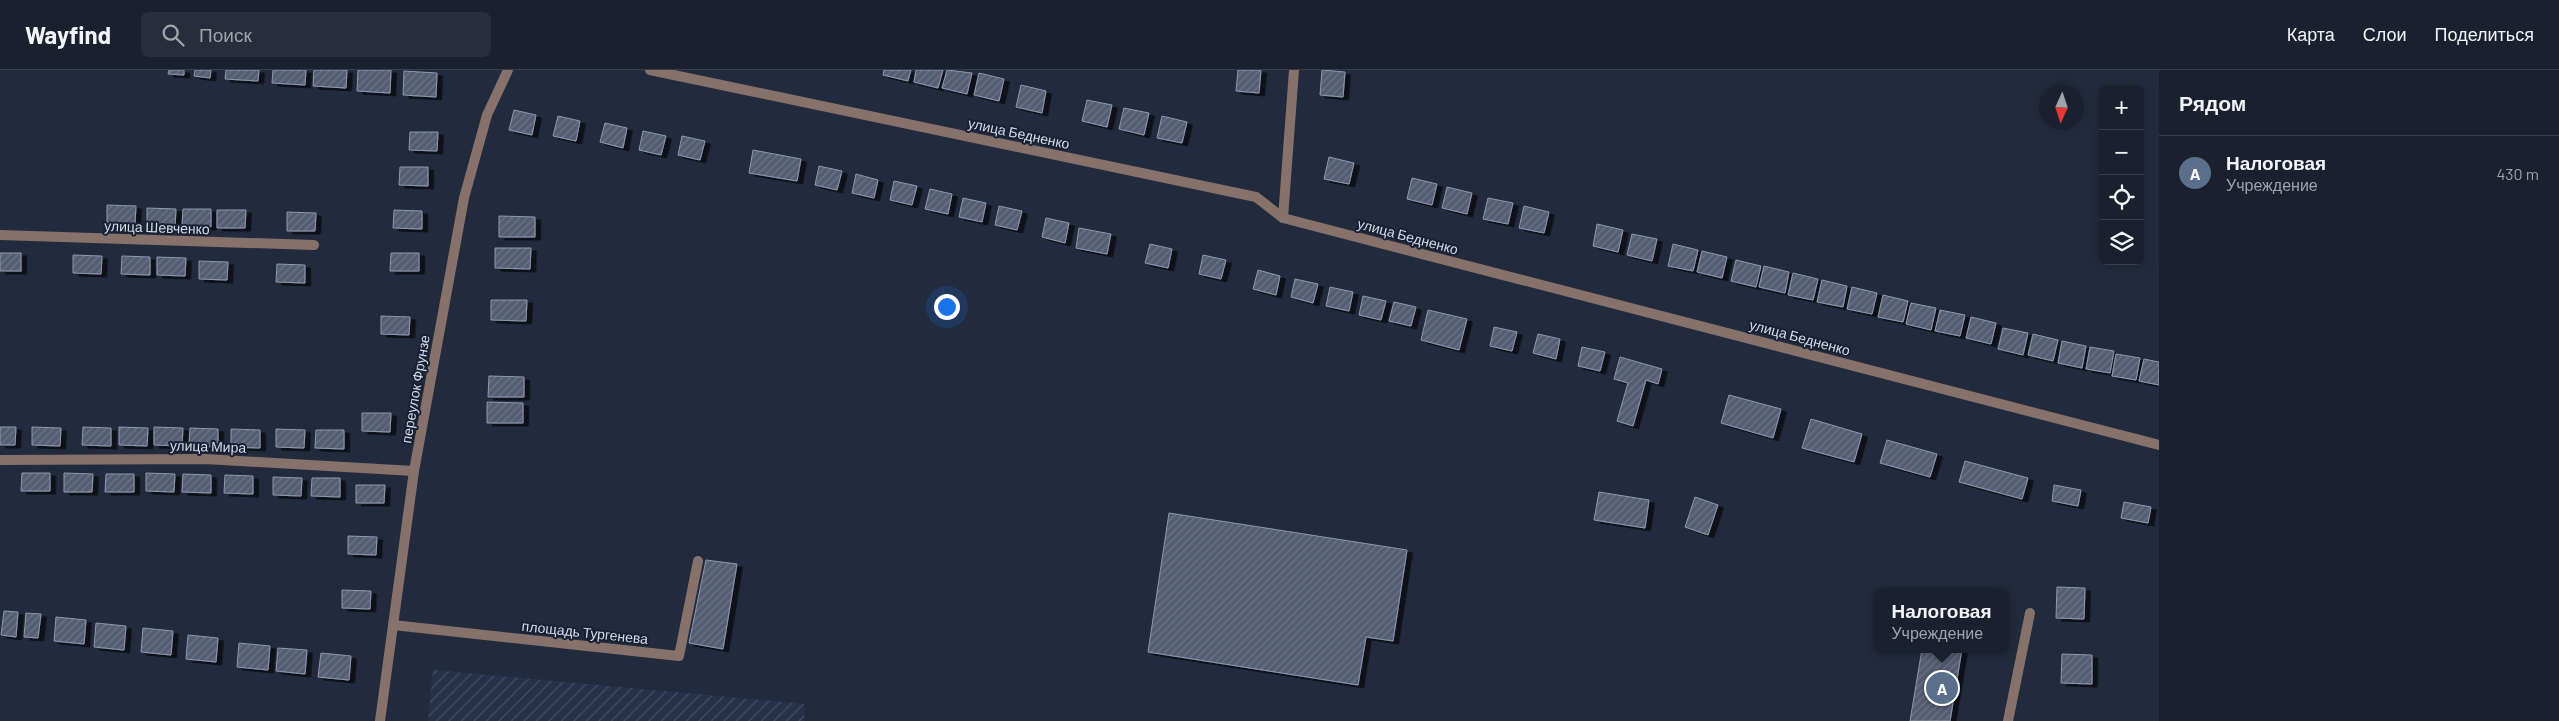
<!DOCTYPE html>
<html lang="ru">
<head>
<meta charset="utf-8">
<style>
	body { margin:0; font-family:Barlow,sans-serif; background:#272d3a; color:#f1f3f6 }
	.controls { position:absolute; right:15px; top:15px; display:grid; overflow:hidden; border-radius:8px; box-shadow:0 2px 12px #0003 }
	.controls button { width:45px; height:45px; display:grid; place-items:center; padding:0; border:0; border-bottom:1px solid #383e4a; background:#1a202e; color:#f1f3f6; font:25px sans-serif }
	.compass { position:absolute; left:2039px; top:15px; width:45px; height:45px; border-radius:50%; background:#1a202e; box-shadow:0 2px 12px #0003; rotate:183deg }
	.you { position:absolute; left:946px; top:236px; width:18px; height:18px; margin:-12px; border:4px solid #fff; border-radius:50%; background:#1a73e8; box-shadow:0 0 0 8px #1a73e833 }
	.badge { display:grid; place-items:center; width:32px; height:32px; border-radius:50%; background:#6ac3f1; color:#fff; font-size:16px; font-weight:700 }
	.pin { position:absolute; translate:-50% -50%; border:2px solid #fff; box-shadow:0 1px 5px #0006 }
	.popup { position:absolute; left:1874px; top:518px; width:135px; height:65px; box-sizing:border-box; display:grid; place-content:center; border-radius:8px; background:#1a202e; filter:drop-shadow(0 1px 4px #0005); font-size:16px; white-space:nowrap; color:#9fa3aa }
	.popup b { font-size:19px; color:#f1f3f6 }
	.popup::after { content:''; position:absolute; left:50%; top:100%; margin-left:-10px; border:10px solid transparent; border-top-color:#1a202e }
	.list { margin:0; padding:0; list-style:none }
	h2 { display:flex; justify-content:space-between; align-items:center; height:65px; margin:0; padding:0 20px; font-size:21px }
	h2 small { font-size:16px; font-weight:400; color:#9fa3aa }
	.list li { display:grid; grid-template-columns:32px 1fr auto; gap:15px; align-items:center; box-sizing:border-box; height:75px; padding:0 20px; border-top:1px solid #383e4a }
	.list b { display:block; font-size:19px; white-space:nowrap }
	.list p { margin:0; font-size:16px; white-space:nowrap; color:#9fa3aa }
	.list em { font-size:16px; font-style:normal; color:#9fa3aa }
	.icon { flex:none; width:28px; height:28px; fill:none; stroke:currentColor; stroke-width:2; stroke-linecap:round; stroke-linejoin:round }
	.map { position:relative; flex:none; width:2159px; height:651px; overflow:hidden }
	header { display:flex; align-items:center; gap:30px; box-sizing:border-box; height:70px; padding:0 25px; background:#1a202e; border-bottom:1px solid #383e4a }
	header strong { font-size:24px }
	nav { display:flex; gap:28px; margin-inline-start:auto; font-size:18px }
	.search { width:350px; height:45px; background:#272d3a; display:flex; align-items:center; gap:12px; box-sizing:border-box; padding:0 18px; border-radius:8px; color:#9fa3aa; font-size:19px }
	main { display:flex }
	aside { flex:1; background:#1a202e }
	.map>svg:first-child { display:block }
</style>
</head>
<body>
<header>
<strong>Wayfind</strong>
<div class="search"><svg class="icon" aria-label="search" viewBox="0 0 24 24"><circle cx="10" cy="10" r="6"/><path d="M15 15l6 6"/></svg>Поиск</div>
<nav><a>Карта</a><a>Слои</a><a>Поделиться</a></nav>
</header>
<main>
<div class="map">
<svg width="2159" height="651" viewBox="0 0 2159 651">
	<defs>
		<pattern id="industrial-furrows" width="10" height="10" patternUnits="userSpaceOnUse" patternTransform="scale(1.25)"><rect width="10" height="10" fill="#27314a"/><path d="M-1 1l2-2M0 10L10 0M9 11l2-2" fill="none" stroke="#454e64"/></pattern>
		<pattern id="building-hatch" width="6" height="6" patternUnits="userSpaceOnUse" patternTransform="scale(1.25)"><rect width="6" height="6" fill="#545d73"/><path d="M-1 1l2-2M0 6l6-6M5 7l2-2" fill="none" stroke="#6c7487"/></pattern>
		<filter id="shadow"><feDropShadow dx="5.5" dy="3" stdDeviation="0" flood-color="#0009"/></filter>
	</defs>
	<rect width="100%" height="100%" fill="#222a3d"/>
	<!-- industrial -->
	<polygon fill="url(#industrial-furrows)" points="433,600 805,634 804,651 428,651"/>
	<!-- building -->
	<g fill="url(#building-hatch)" stroke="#8f99b1" filter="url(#shadow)">
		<polygon points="169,0 184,0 184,5 168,4"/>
		<polygon points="195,0 211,0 210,8 194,6"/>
		<polygon points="226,0 259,0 258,11 225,9"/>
		<polygon points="273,0 306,0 305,15 272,13"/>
		<polygon points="314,0 347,0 346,18 313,16"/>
		<polygon points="358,0 391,0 390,23 357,21"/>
		<polygon points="884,0 911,0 908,11 883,5"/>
		<polygon points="916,0 943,0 938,18 914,12"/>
		<polygon points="947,0 972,3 967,24 942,18"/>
		<polygon points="1238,0 1261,0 1259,23 1236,21"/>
		<polygon points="1322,0 1345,2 1343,27 1320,25"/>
		<polygon points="404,1 437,3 436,27 403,25"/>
		<polygon points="979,3 1004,9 999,31 974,25"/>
		<polygon points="1021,15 1046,21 1042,43 1016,37"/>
		<polygon points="1087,30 1112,35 1107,57 1082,51"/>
		<polygon points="1124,38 1149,43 1144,65 1119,59"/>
		<polygon points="514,40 536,45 532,65 509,60"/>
		<polygon points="558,46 580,51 576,71 553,66"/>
		<polygon points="1162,46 1187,52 1182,73 1157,68"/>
		<polygon points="605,53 627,58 623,78 600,72"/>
		<polygon points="643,61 666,66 661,85 639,80"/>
		<polygon points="410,62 438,62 437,81 409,80"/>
		<polygon points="682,66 705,71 700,90 678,85"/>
		<polygon points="753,80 801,89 797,111 749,103"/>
		<polygon points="1329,87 1354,93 1349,114 1324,109"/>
		<polygon points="819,96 842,101 837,120 815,115"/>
		<polygon points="400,97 428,97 428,116 399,115"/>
		<polygon points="856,104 878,110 874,128 852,123"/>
		<polygon points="1412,108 1437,114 1432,135 1407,129"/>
		<polygon points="894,111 917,116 912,135 890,130"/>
		<polygon points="1447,117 1472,123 1467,144 1442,138"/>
		<polygon points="930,119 952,124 948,144 925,139"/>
		<polygon points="963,128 986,133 982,152 959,147"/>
		<polygon points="1488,128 1513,133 1508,154 1483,149"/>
		<polygon points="107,135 136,136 135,154 107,153"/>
		<polygon points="999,136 1022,141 1017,160 995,155"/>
		<polygon points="1524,136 1549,142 1544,163 1519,158"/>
		<polygon points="147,138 176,139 175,157 147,156"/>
		<polygon points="183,139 211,139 211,157 182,157"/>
		<polygon points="217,140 246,140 245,158 217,158"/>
		<polygon points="394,140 422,141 422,159 393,158"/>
		<polygon points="287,142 316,143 315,161 287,161"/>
		<polygon points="499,146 535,147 535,167 499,167"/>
		<polygon points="1046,148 1069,153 1065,173 1042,167"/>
		<polygon points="1597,154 1623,160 1618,182 1593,176"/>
		<polygon points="1079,158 1111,164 1107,184 1076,178"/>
		<polygon points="1632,164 1657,169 1652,191 1627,185"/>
		<polygon points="1150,174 1172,179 1168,198 1145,193"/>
		<polygon points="1673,174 1698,180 1693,201 1668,196"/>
		<polygon points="495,178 531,178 530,199 495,198"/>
		<polygon points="1702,181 1727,187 1722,208 1697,202"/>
		<rect x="0" y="183" width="21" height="18"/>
		<polygon points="391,183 419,183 419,201 390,201"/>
		<polygon points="73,185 102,186 101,204 73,203"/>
		<polygon points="1203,185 1226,190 1221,209 1199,204"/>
		<polygon points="122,186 150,187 150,205 121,204"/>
		<polygon points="157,187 186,188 185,206 157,205"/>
		<polygon points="1736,190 1761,196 1756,217 1731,211"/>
		<polygon points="199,191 228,192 227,210 199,209"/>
		<polygon points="277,194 305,195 305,213 276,212"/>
		<polygon points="1764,196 1789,202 1785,223 1759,217"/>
		<polygon points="1258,200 1280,206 1276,225 1253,219"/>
		<polygon points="1793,203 1818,209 1813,230 1788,225"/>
		<polygon points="1295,209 1318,214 1313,233 1291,227"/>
		<polygon points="1822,210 1847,216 1843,237 1817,232"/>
		<polygon points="1330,217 1353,222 1349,241 1326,236"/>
		<polygon points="1852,217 1877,223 1872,244 1847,239"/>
		<polygon points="1883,225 1908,231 1903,252 1878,247"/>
		<polygon points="1363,226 1386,231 1381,250 1359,245"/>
		<polygon points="491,230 527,230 526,251 491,250"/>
		<polygon points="1394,232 1416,237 1411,256 1389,251"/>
		<polygon points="1911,233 1936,238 1931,260 1906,254"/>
		<polygon points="1428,240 1467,249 1459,280 1421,270"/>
		<polygon points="1940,240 1965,245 1960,266 1935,261"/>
		<polygon points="381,246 410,247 409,265 381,264"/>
		<polygon points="1971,247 1996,253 1991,274 1966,268"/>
		<polygon points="1494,257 1517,262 1512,281 1490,276"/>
		<polygon points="2003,258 2028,263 2023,285 1998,279"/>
		<polygon points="1538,264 1560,269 1556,289 1533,283"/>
		<polygon points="2033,264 2058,270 2053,291 2028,285"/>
		<polygon points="2062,271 2086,276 2082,298 2058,293"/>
		<polygon points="1582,277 1605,282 1600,301 1578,296"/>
		<polygon points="2090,277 2114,281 2110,303 2086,299"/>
		<polygon points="2116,284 2140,288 2136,310 2112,306"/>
		<polygon points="1620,287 1662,299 1658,314 1646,310 1633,356 1617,351 1628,313 1614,309"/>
		<polygon points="2144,289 2159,292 2159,315 2139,311"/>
		<polygon points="489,306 524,307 524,327 488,327"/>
		<polygon points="1729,325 1781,339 1773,368 1721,353"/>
		<polygon points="487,332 523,333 523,353 487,353"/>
		<polygon points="362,343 391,343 390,362 362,361"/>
		<polygon points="1811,349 1862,364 1854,392 1802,378"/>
		<polygon points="0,357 16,357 15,375 0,375"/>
		<polygon points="32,357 61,358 60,376 32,375"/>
		<polygon points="83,357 111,358 111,376 82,375"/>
		<polygon points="119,357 148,358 147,376 119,375"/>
		<polygon points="154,357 183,358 182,376 154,375"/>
		<polygon points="190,358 218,359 218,377 189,376"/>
		<polygon points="231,359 260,360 260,378 231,377"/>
		<polygon points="276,359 305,360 304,378 276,377"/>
		<polygon points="316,360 344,360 344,379 315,378"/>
		<polygon points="1887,370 1937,384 1930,407 1880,393"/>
		<polygon points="1965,391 2028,408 2022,429 1959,412"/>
		<polygon points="22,403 50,403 50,421 21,421"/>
		<polygon points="64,403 93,404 92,422 64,422"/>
		<polygon points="146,403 175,404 174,422 146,421"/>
		<polygon points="106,404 134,404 134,422 105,422"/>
		<polygon points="183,404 211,405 211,423 182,422"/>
		<polygon points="225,405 253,406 253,424 224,423"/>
		<polygon points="273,407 302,408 301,426 273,425"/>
		<polygon points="312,408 340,408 340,427 311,426"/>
		<polygon points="356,415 385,415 384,433 356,433"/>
		<polygon points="2054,415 2081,420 2078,436 2052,431"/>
		<polygon points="1599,422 1649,430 1645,458 1594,450"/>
		<polygon points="1695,427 1718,435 1708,465 1685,457"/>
		<polygon points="2124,432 2151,437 2148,453 2121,448"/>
		<polygon points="1169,443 1407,480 1393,571 1366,567 1358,615 1148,582"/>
		<polygon points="348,466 377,467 376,485 348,484"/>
		<polygon points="706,490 737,494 723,579 689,573"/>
		<polygon points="2057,517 2085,518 2084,549 2056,548"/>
		<polygon points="342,520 371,521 370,539 342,538"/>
		<polygon points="4,541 18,542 16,567 1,565"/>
		<polygon points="26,543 41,544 38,568 24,567"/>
		<polygon points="56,547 86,550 84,574 54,571"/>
		<polygon points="96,553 126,556 124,580 94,577"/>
		<polygon points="143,558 173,561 171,585 141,582"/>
		<polygon points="188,565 218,568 216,592 186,589"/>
		<polygon points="239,573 270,576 268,600 237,597"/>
		<polygon points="278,578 307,580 305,604 276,601"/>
		<polygon points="1922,579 1962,579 1950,651 1910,651"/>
		<polygon points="321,583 351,586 349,610 318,607"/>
		<polygon points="2062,584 2092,585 2092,614 2061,613"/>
	</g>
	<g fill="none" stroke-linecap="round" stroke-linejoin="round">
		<!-- street -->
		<g stroke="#86726a" stroke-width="10">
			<polyline points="650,0 1256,127 1283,148 2159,375"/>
			<polyline points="1283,148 1294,0"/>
			<polyline points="0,165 314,175"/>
			<polyline points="0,390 205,389 414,401"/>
			<polyline points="393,555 679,586 698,491"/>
			<polyline points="380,651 414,401 464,128 487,45 508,0"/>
			<polyline points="2008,651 2030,543"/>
		</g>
	</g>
	<g text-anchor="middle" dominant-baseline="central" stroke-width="4" stroke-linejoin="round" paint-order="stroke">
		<!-- street labels -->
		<g font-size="14" fill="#d5dbe7" stroke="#192033">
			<text transform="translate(1019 63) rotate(12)">улица Бедненко</text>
			<text transform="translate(157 157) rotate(2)">улица Шевченко</text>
			<text transform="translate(1408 166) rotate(15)">улица Бедненко</text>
			<text transform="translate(1800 267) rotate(15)">улица Бедненко</text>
			<text transform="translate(415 319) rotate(-80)">переулок Фрунзе</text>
			<text transform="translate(208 376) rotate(2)">улица Мира</text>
			<text transform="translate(585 562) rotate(6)">площадь Тургенева</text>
		</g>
	</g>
</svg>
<div class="controls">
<button>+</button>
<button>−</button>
<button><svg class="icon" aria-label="locate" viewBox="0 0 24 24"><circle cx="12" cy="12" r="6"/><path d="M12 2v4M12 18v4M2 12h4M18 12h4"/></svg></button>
<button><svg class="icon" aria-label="layers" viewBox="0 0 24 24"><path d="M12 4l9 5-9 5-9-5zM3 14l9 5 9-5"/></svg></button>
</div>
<svg class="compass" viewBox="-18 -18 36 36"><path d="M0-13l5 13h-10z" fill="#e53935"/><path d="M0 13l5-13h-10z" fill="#9fa3aa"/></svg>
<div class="you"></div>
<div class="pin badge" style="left:1942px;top:618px;background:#5c6f8a">A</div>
<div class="popup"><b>Налоговая</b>Учреждение</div>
</div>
<aside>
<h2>Рядом<small></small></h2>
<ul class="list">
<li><span class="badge" style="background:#5c6f8a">A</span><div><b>Налоговая</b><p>Учреждение</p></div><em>430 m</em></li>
</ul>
</aside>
</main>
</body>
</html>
